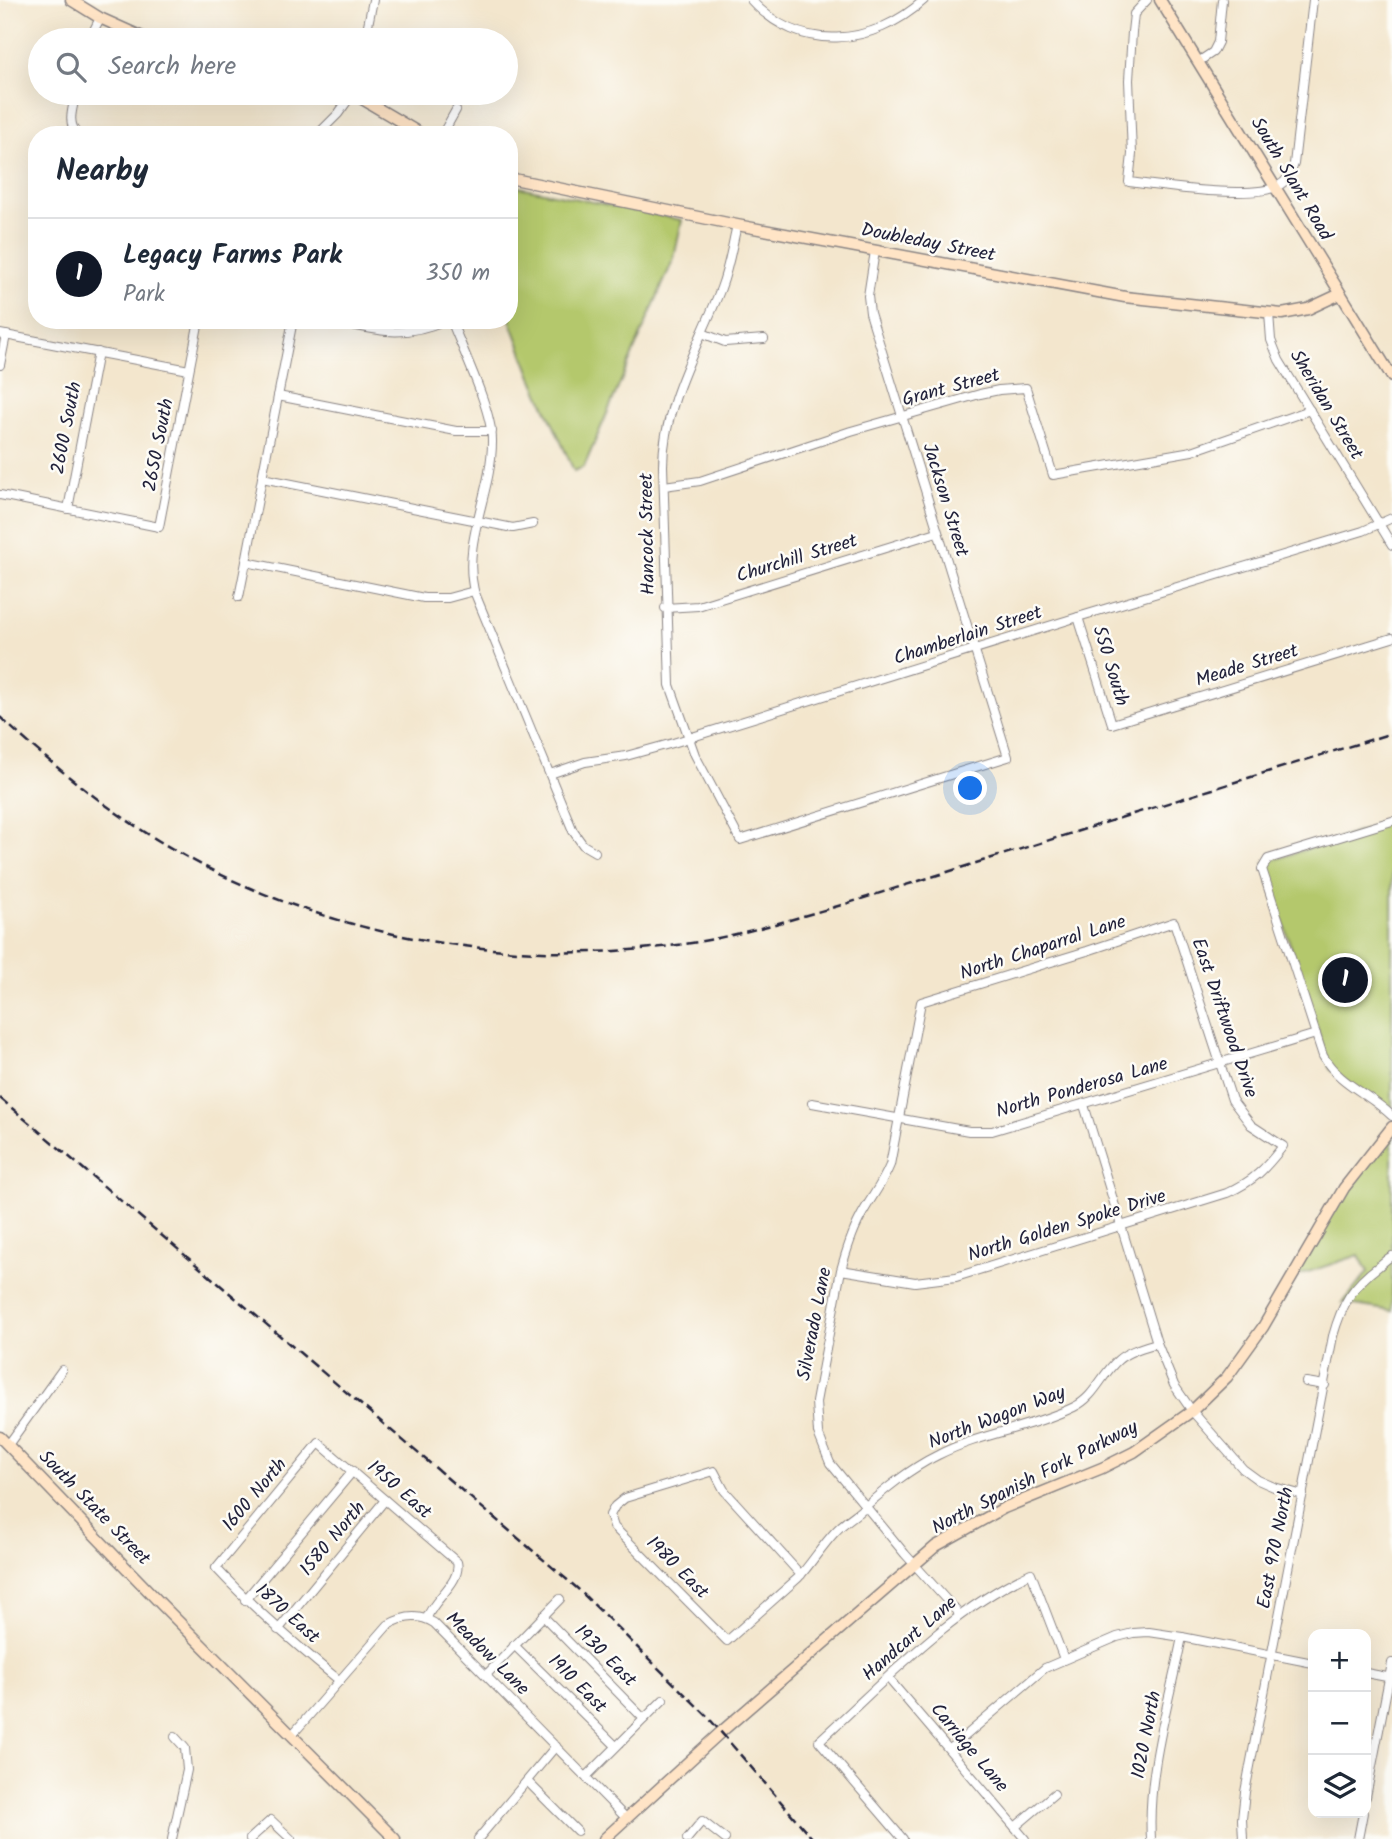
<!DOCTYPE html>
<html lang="en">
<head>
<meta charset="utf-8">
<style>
	body { margin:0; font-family:Kalam,sans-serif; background:#f6f6f7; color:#1f2937 }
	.controls { position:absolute; right:21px; bottom:21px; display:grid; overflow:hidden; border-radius:14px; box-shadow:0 7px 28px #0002 }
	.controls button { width:63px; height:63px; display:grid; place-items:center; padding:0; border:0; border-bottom:2px solid #e0e1e3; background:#fff; color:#1f2937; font:35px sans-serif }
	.you { position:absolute; left:971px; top:789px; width:24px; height:24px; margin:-18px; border:5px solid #fff; border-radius:50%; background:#1a73e8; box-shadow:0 0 0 10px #1a73e833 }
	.badge { display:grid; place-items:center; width:46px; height:46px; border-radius:50%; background:#111827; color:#fff; font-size:23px; font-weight:700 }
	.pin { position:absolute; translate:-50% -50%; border:4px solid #fff; box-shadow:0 2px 7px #0006 }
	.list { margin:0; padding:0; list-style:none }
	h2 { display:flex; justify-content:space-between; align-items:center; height:91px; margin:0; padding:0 28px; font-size:30px }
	h2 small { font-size:23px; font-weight:400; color:#747a83 }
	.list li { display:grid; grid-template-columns:46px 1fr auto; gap:21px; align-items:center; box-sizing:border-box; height:112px; padding:0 28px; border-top:2px solid #e0e1e3 }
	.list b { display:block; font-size:26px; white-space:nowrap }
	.list p { margin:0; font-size:23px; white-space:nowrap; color:#747a83 }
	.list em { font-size:23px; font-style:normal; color:#747a83 }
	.icon { flex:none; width:38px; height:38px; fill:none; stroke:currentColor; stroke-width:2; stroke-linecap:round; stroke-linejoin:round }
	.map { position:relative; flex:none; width:1392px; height:1839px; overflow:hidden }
	.search { position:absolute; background:#fff; box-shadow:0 7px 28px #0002; left:28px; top:28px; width:490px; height:77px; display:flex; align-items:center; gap:18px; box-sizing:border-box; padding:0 24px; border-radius:38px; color:#747a83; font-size:26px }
	.panel { position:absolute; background:#fff; box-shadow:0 7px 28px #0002; left:28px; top:126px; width:490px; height:203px; border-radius:28px }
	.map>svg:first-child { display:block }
</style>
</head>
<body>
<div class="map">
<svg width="1392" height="1839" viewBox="0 0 1392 1839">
	<rect width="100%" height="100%" fill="#fdfcf7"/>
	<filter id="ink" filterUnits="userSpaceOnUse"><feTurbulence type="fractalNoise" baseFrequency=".0143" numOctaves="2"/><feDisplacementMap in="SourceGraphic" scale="14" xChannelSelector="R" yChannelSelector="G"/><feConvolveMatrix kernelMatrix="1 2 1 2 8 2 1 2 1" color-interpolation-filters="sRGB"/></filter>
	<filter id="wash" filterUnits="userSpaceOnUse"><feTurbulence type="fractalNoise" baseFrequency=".00686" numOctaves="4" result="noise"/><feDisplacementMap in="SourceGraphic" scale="28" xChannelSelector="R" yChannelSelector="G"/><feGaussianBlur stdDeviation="1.57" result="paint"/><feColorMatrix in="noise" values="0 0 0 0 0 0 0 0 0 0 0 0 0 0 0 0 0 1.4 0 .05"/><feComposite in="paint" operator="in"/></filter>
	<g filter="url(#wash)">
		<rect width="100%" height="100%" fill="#f3e6cd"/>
		<!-- green -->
		<g fill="#b4c86c" stroke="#6b7554" stroke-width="2">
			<polygon points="509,185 682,220 674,258 584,467 574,471 532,377 509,317"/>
			<polygon points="1392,821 1392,1107 1386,1111 1330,1069 1264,863"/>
			<polygon points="1392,1127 1392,1311 1343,1303 1368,1272 1359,1255 1293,1277 1329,1213"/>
		</g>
	</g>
	<g filter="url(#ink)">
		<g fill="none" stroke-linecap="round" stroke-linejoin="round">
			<!-- street casing -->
			<g stroke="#8a8484" stroke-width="10">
				<g id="street">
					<path d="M751,0C800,54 873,46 924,0"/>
					<path d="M1147,0L1134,14L1132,32L1129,80L1132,154L1129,182C1161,186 1252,200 1278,186C1288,181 1290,174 1294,164L1313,0"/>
					<polyline points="89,40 100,18"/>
					<polyline points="365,40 373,0"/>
					<polyline points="1198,62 1213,52 1218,42 1222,0"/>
					<path d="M76,93C73,108 66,123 78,135"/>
					<polyline points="317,135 338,114 353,93"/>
					<polyline points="442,135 456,110"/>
					<path d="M737,225C732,246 729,267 721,288C699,345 663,404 663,466L670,685L695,755L740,840L1008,757L870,313L868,296L875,251"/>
					<polyline points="1269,313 1271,340 1279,360 1392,545"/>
					<polyline points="293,320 262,478 513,528 533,524"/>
					<path d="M329,320C377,330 399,340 446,320"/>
					<path d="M451,320C463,351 493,412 492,442C492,492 462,541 474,591L573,831L583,845L595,852"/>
					<polyline points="702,333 725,342 764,339"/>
					<polyline points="0,334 189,370"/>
					<polyline points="0,365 6,335"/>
					<polyline points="278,396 456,431 492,431"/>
					<polyline points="262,478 246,562 424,598 448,598 474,591"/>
					<polyline points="664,486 700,481 851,431 980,394 999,390 1026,388 1053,475 1192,451 1310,410"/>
					<polyline points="0,495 159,527 199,320"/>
					<polyline points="68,509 98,352"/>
					<polyline points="239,597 246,562"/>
					<polyline points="665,608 698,606 937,532"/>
					<polyline points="1078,617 1112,724 1392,638"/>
					<polyline points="550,774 585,762 626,756 673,743 1078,617 1363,531 1392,518"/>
					<path d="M1392,821L1268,859L1262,869L1323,1056C1339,1084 1370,1094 1392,1116"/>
					<polyline points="812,1103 969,1131 992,1131 1316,1034"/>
					<polyline points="1084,1105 1157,1343 1174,1385 1192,1411 1243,1469 1258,1480 1274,1487 1303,1495"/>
					<path d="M841,1270L915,1282L956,1277L1227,1193C1254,1181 1265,1169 1283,1146L1251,1125L1232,1100L1174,922L1087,951L921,1002L890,1165C882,1185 869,1200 860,1218C851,1235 846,1252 841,1270L816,1402L818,1433L830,1463L905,1554L960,1615"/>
					<polyline points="1306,1382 1325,1385"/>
					<polyline points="8,1445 62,1370"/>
					<path d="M801,1575L724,1490L714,1471L625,1498L615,1506L610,1515L614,1527L727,1641L798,1578C811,1564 821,1547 835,1532C842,1524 851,1518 859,1512C883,1491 909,1469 938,1455C981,1433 1031,1428 1074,1407C1095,1397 1101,1375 1118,1360C1128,1351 1144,1347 1157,1343"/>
					<polyline points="245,1600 353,1471"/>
					<polyline points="543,1616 644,1719"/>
					<polyline points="278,1630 385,1500"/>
					<polyline points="514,1645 616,1746"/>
					<polyline points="1366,1673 1392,1678"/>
					<polyline points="486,1675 560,1599"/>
					<polyline points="888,1678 1025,1839"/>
					<path d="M340,1681C296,1645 254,1609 216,1568L319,1443L457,1562C462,1582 433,1599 427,1618"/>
					<path d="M292,1735L388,1625C403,1616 418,1613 434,1623L625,1817"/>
					<polyline points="950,1749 1045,1668 1117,1637 1133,1633 1149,1632 1182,1637 1313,1663"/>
					<polyline points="586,1777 663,1700"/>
					<polyline points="527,1781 577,1831"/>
					<polyline points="1366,1797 1392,1663"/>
					<polyline points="1015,1827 1054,1794"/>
					<polyline points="172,1839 187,1770 185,1748 175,1737"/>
					<polyline points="250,1839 271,1820 291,1839"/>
					<polyline points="478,1839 556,1746"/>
					<polyline points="687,1839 702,1821 725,1839"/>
					<path d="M903,1839L819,1741C884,1682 950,1610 1031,1573L1064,1659"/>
					<path d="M1151,1839C1147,1771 1169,1703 1182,1637"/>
					<path d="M1243,1839L1242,1819L1245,1792L1333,1336C1342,1304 1352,1286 1379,1266C1384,1262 1386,1259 1392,1256"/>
					<polyline points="1358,1839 1363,1813"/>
				</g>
			</g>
			<!-- secondary casing -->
			<g stroke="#8a8484" stroke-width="13">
				<g id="secondary">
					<polyline points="71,0 100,18 149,40"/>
					<polyline points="1160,0 1392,377"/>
					<polyline points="352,93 423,135"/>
					<polyline points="509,178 737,225 1125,297 1282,314 1308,309 1340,294"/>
					<polyline points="0,1437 162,1605 395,1839"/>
					<polyline points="604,1839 721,1732 936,1546 1004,1508 1102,1468 1134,1452 1192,1411 1227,1377 1263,1327 1344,1188 1392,1127"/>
				</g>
			</g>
			<!-- street -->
			<use href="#street" stroke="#fff" stroke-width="8"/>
			<!-- secondary -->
			<use href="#secondary" stroke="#ffe4c6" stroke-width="10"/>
			<!-- rail -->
			<g stroke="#22223b" stroke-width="2.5" stroke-dasharray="10 5" stroke-linecap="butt">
				<path d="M0,717C43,757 88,794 137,827C298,933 495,971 685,944C739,936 792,919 845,904L1392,733"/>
				<polyline points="0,1098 578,1589 707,1716 813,1839"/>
			</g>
		</g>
	</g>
	<g text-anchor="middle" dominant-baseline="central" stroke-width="5" stroke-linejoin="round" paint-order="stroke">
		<!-- street labels -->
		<g font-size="19" fill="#22223b" stroke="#fdfcf7">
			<text transform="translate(1291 179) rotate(59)">South Slant Road</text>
			<text transform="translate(928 243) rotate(11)">Doubleday Street</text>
			<text transform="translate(951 388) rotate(-15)">Grant Street</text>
			<text transform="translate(1326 405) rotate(59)">Sheridan Street</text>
			<text transform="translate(67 428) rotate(-79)">2600 South</text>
			<text transform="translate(159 445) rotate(-79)">2650 South</text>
			<text transform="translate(945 500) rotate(73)">Jackson Street</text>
			<text transform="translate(648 534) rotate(-91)">Hancock Street</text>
			<text transform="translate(797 559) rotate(-17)">Churchill Street</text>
			<text transform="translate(968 636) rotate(-18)">Chamberlain Street</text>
			<text transform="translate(1110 666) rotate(73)">550 South</text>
			<text transform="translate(1247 666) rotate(-17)">Meade Street</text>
			<text transform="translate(1043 948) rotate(-18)">North Chaparral Lane</text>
			<text transform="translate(1224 1018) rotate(71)">East Driftwood Drive</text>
			<text transform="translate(1082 1088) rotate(-16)">North Ponderosa Lane</text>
			<text transform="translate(1067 1226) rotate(-17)">North Golden Spoke Drive</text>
			<text transform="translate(815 1324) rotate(-79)">Silverado Lane</text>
			<text transform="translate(997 1418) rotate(-21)">North Wagon Way</text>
			<text transform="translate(1035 1478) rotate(-27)">North Spanish Fork Parkway</text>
			<text transform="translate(399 1490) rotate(41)">1950 East</text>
			<text transform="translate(255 1495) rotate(-50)">1600 North</text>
			<text transform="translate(94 1508) rotate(46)">South State Street</text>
			<text transform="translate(333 1539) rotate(-50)">1580 North</text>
			<text transform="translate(1276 1548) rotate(-79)">East 970 North</text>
			<text transform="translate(677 1568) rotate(45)">1980 East</text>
			<text transform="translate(287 1614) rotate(42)">1870 East</text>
			<text transform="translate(910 1639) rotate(-41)">Handcart Lane</text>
			<text transform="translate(487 1654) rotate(45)">Meadow Lane</text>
			<text transform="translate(605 1656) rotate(45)">1930 East</text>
			<text transform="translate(577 1684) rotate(45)">1910 East</text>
			<text transform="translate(1147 1735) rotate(-79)">1020 North</text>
			<text transform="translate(969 1748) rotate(50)">Carriage Lane</text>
		</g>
	</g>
</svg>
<div class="controls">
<button>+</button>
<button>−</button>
<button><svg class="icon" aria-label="layers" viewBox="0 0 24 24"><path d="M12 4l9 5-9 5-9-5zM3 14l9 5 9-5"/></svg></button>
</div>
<div class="you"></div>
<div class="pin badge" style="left:1345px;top:980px">1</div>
<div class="search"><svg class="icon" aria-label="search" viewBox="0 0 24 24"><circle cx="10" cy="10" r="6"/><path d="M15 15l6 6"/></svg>Search here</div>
<section class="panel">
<h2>Nearby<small></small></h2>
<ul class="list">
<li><span class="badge">1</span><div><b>Legacy Farms Park</b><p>Park</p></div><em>350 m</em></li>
</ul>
</section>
</div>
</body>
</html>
